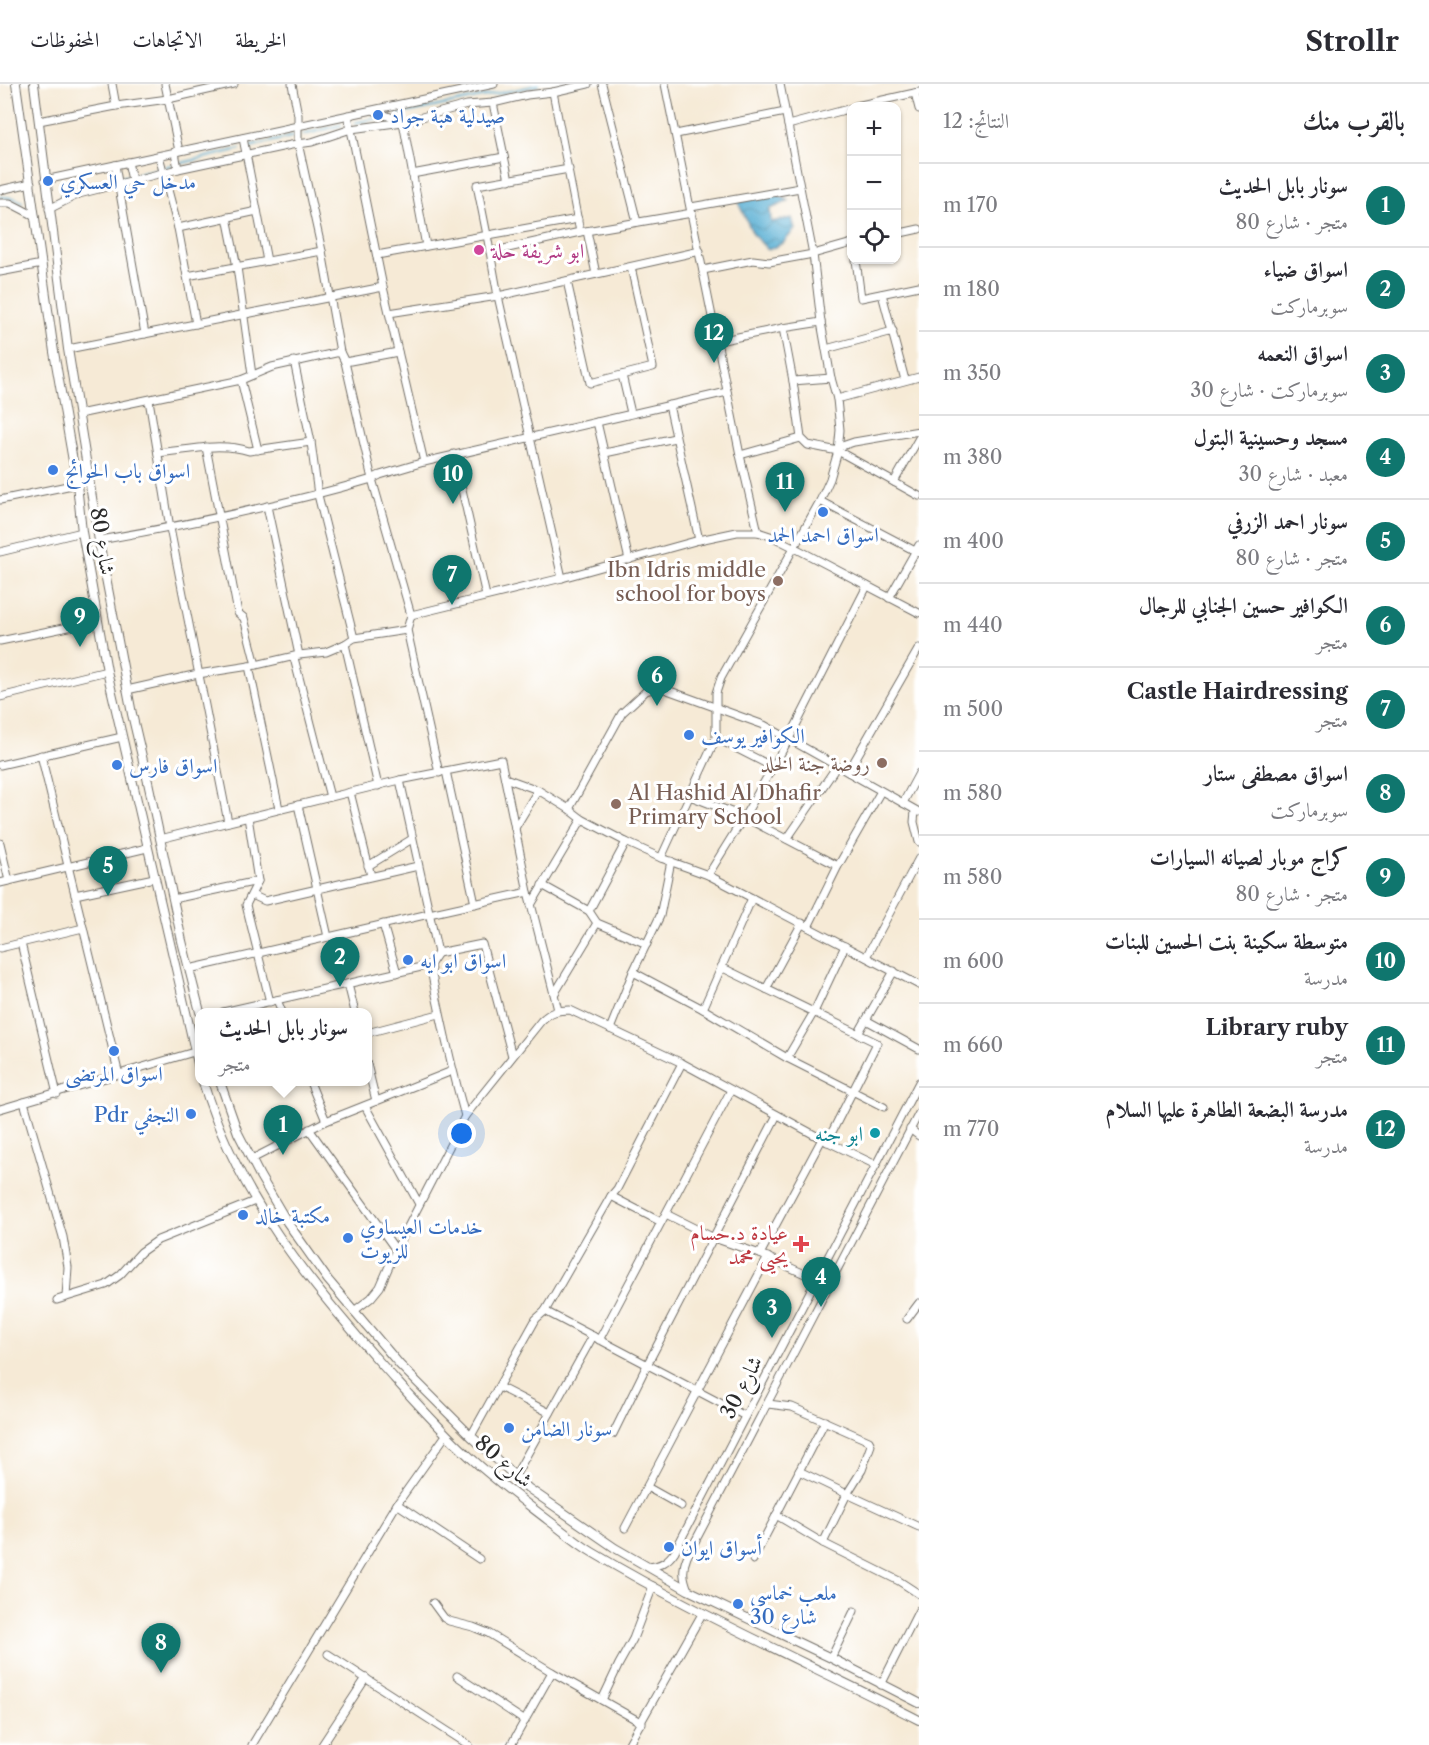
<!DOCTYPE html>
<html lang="ar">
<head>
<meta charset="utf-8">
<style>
	body { margin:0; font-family:"Libre Caslon Text",Amiri,serif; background:#f2f2f3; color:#2b2b33; direction:rtl }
	.controls { position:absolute; right:18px; top:18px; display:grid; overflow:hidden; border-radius:12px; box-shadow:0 2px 4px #0004 }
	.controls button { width:54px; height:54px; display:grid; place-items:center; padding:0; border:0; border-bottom:2px solid #e1e1e2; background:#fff; color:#2b2b33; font:30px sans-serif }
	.you { position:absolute; left:462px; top:1050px; width:21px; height:21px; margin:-15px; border:4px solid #fff; border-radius:50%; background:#1a73e8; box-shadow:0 0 0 9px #1a73e833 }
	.badge { display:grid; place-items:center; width:39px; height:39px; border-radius:50%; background:#0f766e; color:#fff; font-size:20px; font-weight:700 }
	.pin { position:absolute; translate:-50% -50px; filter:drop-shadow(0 2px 3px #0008) }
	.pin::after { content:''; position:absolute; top:32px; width:21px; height:18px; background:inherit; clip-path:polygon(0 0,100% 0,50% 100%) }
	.popup { position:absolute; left:195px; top:924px; width:177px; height:78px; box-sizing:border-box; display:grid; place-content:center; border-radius:12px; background:#fff; filter:drop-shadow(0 2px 4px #0005); font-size:20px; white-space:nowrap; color:#7c7c81 }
	.popup b { font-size:22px; color:#2b2b33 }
	.popup::after { content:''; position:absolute; left:50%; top:100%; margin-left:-12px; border:12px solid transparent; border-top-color:#fff }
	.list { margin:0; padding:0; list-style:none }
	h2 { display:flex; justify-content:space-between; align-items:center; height:78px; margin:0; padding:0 24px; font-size:26px }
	h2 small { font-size:20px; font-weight:400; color:#7c7c81 }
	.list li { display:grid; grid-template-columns:39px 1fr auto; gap:18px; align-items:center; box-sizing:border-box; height:84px; padding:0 24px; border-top:2px solid #e1e1e2 }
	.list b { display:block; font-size:22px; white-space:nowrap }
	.list p { margin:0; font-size:20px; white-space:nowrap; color:#7c7c81 }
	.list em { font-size:20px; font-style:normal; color:#7c7c81 }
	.icon { flex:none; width:33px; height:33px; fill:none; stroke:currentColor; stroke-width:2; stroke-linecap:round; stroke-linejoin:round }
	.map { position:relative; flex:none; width:919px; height:1661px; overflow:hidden; direction:ltr }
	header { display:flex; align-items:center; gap:36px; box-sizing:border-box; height:84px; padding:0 30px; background:#fff; border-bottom:2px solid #e1e1e2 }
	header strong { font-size:28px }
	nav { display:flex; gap:33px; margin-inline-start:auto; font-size:21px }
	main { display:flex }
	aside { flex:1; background:#fff }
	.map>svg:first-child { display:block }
</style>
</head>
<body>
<header>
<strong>Strollr</strong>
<nav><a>الخريطة</a><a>الاتجاهات</a><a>المحفوظات</a></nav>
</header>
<main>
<aside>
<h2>بالقرب منك<small>النتائج: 12</small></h2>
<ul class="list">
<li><span class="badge">1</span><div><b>سونار بابل الحديث</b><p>متجر · شارع 80</p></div><em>170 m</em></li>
<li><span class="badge">2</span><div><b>اسواق ضياء</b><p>سوبرماركت</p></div><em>180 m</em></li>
<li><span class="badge">3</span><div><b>اسواق النعمه</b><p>سوبرماركت · شارع 30</p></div><em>350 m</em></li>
<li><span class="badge">4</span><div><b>مسجد وحسينية البتول</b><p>معبد · شارع 30</p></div><em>380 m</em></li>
<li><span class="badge">5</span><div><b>سونار احمد الزرفي</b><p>متجر · شارع 80</p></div><em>400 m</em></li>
<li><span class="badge">6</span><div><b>الكوافير حسين الجنابي للرجال</b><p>متجر</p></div><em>440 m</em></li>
<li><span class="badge">7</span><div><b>Castle Hairdressing</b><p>متجر</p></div><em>500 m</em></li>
<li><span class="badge">8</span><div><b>اسواق مصطفى ستار</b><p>سوبرماركت</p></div><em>580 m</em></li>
<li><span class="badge">9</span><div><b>كراج موبار لصيانه السيارات</b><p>متجر · شارع 80</p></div><em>580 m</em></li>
<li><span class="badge">10</span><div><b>متوسطة سكينة بنت الحسين للبنات</b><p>مدرسة</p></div><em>600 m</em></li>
<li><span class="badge">11</span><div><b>Library ruby</b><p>متجر</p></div><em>660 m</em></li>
<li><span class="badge">12</span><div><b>مدرسة البضعة الطاهرة عليها السلام</b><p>مدرسة</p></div><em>770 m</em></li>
</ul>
</aside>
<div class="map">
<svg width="919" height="1661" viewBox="0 0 919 1661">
	<defs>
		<pattern id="water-waves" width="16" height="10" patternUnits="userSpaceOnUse" patternTransform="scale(1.5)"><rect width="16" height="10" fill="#56aed3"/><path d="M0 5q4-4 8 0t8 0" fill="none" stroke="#478eab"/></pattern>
	</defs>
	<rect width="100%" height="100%" fill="#fff"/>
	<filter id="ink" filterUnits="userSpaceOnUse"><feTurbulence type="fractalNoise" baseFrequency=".0167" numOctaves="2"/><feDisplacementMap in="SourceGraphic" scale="12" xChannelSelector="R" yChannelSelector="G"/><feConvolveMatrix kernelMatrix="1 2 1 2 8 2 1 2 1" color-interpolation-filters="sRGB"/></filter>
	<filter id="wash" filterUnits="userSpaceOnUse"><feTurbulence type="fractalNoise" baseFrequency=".008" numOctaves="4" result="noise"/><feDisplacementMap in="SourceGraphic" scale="24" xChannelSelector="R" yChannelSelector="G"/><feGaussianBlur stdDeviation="1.35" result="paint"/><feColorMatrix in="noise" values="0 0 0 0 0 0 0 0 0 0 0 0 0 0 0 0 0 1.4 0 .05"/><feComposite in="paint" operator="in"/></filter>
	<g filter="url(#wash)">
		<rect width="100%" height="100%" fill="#f6ead6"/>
		<!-- water -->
		<polygon fill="url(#water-waves)" stroke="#406c7f" stroke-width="1.5" points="773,108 789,117 770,125 771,138 792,134 795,145 783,159 768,166 753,150 738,118"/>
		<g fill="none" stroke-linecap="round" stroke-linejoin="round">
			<!-- stream -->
			<g stroke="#56aed3" stroke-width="2">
				<polyline points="396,31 538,1"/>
				<polyline points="354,39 383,33"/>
				<polyline points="302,51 341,41"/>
				<polyline points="249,63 294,52"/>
				<polyline points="182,79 240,65"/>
				<polyline points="165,83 172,81"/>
				<polyline points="136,90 158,85"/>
				<polyline points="122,93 127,92"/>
				<polyline points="60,111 84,102 113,94"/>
				<polyline points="0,113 14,114 22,118"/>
			</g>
		</g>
	</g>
	<g filter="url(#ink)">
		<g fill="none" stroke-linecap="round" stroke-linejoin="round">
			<!-- minor casing -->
			<g stroke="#726e67" stroke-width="9">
				<g id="minor">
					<polyline points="112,0 116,22"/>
					<polyline points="165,0 179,67"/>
					<polyline points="292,0 298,31 298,59 322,167 340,268 345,278 372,395 411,531 407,546 439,689"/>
					<polyline points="602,0 637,138"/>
					<polyline points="665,0 740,371 758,448"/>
					<polyline points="553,8 580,148"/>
					<polyline points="915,9 919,25"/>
					<polyline points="493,19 509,96"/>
					<polyline points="856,22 919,8"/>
					<polyline points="375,27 403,38 426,162"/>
					<polyline points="348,31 383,203 424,378"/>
					<polyline points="39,37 116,22 168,15 234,0"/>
					<polyline points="788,41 852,24"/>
					<polyline points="676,50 785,28"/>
					<polyline points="243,54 267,177"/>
					<polyline points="175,68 178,85"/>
					<polyline points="159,72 178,144 196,240"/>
					<polyline points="128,78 132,96"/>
					<polyline points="115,81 145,250"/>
					<polyline points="412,90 504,73"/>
					<polyline points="45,96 494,0"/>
					<polyline points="0,106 31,99"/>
					<polyline points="0,119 10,119 35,132"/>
					<polyline points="691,123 800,104"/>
					<polyline points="49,125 79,110 178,85 291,61 312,58 351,45 403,38 467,21 493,19 527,11 553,8 588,0"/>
					<polyline points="227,133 237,183 252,291"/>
					<polyline points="178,144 257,127"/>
					<polyline points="587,147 596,190"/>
					<polyline points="896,150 919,145"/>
					<polyline points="490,168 580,148 692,129"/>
					<polyline points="377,171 578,135"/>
					<polyline points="856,176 861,214 919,202"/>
					<polyline points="703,186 753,176 769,178 813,170 852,159"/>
					<polyline points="0,188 42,180"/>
					<polyline points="187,192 322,167"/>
					<polyline points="567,197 590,299 653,283 631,183"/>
					<polyline points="882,210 905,296"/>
					<polyline points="389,229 498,212 700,167"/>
					<polyline points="783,244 793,297 801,354 808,361 838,367 919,412"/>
					<polyline points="718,257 783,244 821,238"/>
					<polyline points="68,265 383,203"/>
					<polyline points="826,265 893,247"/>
					<polyline points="294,277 311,358 318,411 354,554"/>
					<polyline points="345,278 398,268"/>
					<polyline points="622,291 631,329"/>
					<polyline points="241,296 258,366"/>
					<polyline points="793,297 831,294"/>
					<polyline points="837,315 919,293"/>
					<polyline points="149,316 170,444 228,738"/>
					<polyline points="669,321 699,456"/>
					<polyline points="79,330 241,296 272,283 340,268"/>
					<polyline points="597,338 629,476"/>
					<polyline points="206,363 238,529 244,534 256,581"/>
					<polyline points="839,363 854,358 919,347"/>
					<path d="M158,369C188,366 220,358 249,367L311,358"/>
					<polyline points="605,369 675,354"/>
					<polyline points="454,370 486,512"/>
					<polyline points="740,371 801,354"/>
					<polyline points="894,398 919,354"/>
					<polyline points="0,416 77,400"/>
					<polyline points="820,417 919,469"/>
					<polyline points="267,422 299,571"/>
					<path d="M100,456C191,440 283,421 372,395L380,391L424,378L727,308"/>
					<polyline points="0,468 82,448"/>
					<polyline points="562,494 498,212 487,151 477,101 569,85"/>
					<polyline points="889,514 919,461"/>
					<polyline points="411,531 562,494 699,456 737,448 758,448 773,453 795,464 919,529"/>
					<polyline points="0,557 98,537"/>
					<polyline points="345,560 378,702"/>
					<polyline points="294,574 330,713"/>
					<polyline points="249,582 279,725"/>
					<polyline points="127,606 198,590 256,581 299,571 326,568 345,560 354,554 407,546"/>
					<polyline points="0,613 107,587"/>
					<polyline points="716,654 773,683"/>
					<polyline points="41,671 119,991"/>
					<polyline points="0,681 122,653"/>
					<polyline points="446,687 475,820"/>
					<polyline points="848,688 919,564"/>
					<polyline points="505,694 538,706 569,725 582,735 626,758 661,774 708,791 919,901"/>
					<path d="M400,696L438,869L430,881C440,932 451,982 465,1032"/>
					<polyline points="350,708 371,792"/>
					<polyline points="690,712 744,733 838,782"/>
					<polyline points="903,719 919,689"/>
					<polyline points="298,721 328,853"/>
					<polyline points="569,725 622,629 646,607 659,603 764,641 919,728"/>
					<polyline points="915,727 914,738 919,758"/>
					<polyline points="248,733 258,797 246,821 270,918"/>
					<polyline points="515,744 538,706"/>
					<polyline points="160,755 400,696 501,676 528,808 558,926"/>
					<polyline points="787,755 837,682"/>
					<polyline points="0,759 9,797"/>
					<polyline points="661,774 716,654 716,609 721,594 820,417 830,395 838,367 840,346 837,315 831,294 821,238 813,170 780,0"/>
					<polyline points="368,782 412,755"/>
					<polyline points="708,791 744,733 789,655 867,502"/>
					<polyline points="0,799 147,764"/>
					<polyline points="542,801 589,827 597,839 647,860"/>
					<polyline points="75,811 154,794"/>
					<polyline points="252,811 265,817 418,782"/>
					<polyline points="173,815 258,797"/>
					<polyline points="531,821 582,735"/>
					<polyline points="589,827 626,758"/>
					<polyline points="383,840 397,889"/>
					<polyline points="808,843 838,782 881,707"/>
					<polyline points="21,859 57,1010"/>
					<polyline points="0,864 83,844"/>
					<polyline points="438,869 482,860 512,972"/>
					<polyline points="866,873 919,774"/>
					<polyline points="721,883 877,959 827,1058"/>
					<polyline points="189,885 429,830 528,808"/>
					<polyline points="633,888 703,925 787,974 884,1023"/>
					<polyline points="348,900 355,928"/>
					<polyline points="766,905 802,839"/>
					<polyline points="555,909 597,839"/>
					<polyline points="277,916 282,928"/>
					<polyline points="703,925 752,814"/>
					<polyline points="223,928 430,881"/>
					<polyline points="866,936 919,965"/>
					<polyline points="610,945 633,888 660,832 671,777"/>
					<polyline points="367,949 439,930"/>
					<polyline points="858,950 894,887"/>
					<polyline points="787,974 814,928 845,862"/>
					<polyline points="367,980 376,1017"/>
					<polyline points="310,998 326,1037"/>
					<polyline points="24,1018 63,1153 68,1183 66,1213"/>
					<polyline points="365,1022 419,1120"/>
					<polyline points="0,1025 194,968"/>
					<polyline points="309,1045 396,1166"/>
					<polyline points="910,1045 919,1052"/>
					<polyline points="252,1075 326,1037 452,987"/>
					<polyline points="611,1112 661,1138"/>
					<polyline points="666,1130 714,1154 760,1170 816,1195"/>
					<polyline points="760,1170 822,1055"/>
					<polyline points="57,1216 106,1201 120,1191 141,1168 158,1156 255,1117"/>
					<path d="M354,1227L371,1214L380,1203L396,1166L465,1032L541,937C550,928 557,926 570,926L682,979L822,1055L876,1081"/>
					<polyline points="545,1227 745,1332"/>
					<polyline points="907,1235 919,1219"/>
					<polyline points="599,1256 731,1006"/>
					<polyline points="499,1303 550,1329"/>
					<polyline points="768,1320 792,1323 869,1357 871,1361 862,1386 847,1410 919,1443"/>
					<polyline points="613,1350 647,1281 777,1031"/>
					<polyline points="471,1352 536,1235 545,1227 611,1112 617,1105 682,979"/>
					<polyline points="799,1387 847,1410 823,1459"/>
					<polyline points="515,1392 593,1252"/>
					<polyline points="647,1403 681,1422"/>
					<polyline points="397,1420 479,1475"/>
					<polyline points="776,1431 823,1459 899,1497 919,1510"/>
					<polyline points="625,1444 768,1173"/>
					<polyline points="753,1476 825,1337"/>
					<path d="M648,1483C660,1482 668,1478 675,1467L919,998"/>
					<path d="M688,1506C683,1494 682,1485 687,1473L919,1029"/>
					<polyline points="433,1519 444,1534 449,1537 473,1543 488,1549 552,1588 642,1639"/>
					<polyline points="328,1570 469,1661"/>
					<polyline points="831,1574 854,1527"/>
					<polyline points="457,1592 525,1637"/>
					<polyline points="881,1601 919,1526"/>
					<polyline points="602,1616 619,1580 633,1555 653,1502"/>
					<polyline points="252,1661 397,1420 446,1351"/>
					<polyline points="322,1661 366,1594"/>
					<polyline points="511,1661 552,1588"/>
					<polyline points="628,1661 702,1530"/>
				</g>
			</g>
			<!-- major casing -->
			<g stroke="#726e67" stroke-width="10">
				<g id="major">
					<polyline points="16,0 54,268 77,400 82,448 107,587 199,984"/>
					<polyline points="34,0 68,265 100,463 132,630 148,698 182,857 200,928"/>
					<path d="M203,998C236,1109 309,1199 385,1284C413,1315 440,1346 471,1374C495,1396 522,1416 548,1436C563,1447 577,1459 592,1468C697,1531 810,1580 919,1636"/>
					<polyline points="220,998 238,1049 260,1092 287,1138 328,1196 400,1281 471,1352 528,1404 615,1464 688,1506 831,1574 919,1619"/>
				</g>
			</g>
			<!-- minor -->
			<use href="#minor" stroke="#fff" stroke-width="7"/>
			<!-- major -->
			<use href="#major" stroke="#fff" stroke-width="8"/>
		</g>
	</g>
	<!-- markers -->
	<g fill="#3f7fe0" stroke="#fff" stroke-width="2">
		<circle cx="378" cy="31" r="6"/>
		<circle cx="48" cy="97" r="6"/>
		<circle cx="53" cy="386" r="6"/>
		<circle cx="823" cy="428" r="6"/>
		<circle cx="689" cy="651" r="6"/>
		<circle cx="117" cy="681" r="6"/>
		<circle cx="408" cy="876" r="6"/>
		<circle cx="114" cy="967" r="6"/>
		<circle cx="191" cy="1030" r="6"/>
		<circle cx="243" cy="1131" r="6"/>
		<circle cx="348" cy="1154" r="6"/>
		<circle cx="509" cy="1344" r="6"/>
		<circle cx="669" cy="1463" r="6"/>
		<circle cx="738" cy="1520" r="6"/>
	</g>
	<circle fill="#d1479c" stroke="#fff" stroke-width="2" cx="479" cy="166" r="6"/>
	<g fill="#8d6e63" stroke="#fff" stroke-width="2">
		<circle cx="778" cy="497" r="6"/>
		<circle cx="882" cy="679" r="6"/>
		<circle cx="616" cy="720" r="6"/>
	</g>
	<circle fill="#0f9aa8" stroke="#fff" stroke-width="2" cx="875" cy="1049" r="6"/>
	<path fill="#e0444e" stroke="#fff" stroke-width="2" d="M798 1151h6v6h6v6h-6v6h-6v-6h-6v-6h6z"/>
	<g text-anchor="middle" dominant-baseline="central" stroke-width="6" stroke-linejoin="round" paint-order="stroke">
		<!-- shop labels -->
		<g font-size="21" fill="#366cbe" stroke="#fff" text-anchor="start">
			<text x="390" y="31">صيدلية هبة جواد</text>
			<text x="60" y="97">مدخل حي العسكري</text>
			<text x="65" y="386">اسواق باب الحوائج</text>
			<text x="823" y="450" text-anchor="middle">اسواق احمد الحمد</text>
			<text x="701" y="651">الكوافير يوسف</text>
			<text x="129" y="681">اسواق فارس</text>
			<text x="420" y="876">اسواق ابو ايه</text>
			<text x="114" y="989" text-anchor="middle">اسواق المرتضى</text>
			<text x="179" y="1030" text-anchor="end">Pdr النجفي</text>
			<text x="255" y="1131">مكتبة خالد</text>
			<text x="360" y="1142">خدمات العيساوي<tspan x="360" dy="24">للزيوت</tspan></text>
			<text x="521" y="1344">سونار الضامن</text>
			<text x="681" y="1463">أسواق ايوان</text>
			<text x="750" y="1508">ملعب خماسي<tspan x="750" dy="24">شارع 30</tspan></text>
		</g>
		<!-- hotel labels -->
		<g font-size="21" fill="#b23c85" stroke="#fff" text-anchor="start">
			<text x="491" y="166">ابو شريفة حلة</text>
		</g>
		<!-- street labels -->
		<g font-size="21" fill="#2b2b2b" stroke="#fff">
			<text transform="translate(103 457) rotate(81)">شارع 80</text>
			<text transform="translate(741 1303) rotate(-63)">شارع 30</text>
			<text transform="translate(504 1377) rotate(40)">شارع 80</text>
		</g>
		<!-- education labels -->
		<g font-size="21" fill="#785e54" stroke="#fff" text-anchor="end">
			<text x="766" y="485">Ibn Idris middle<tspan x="766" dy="24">school for boys</tspan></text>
			<text x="870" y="679">روضة جنة الخلد</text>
			<text x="628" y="708" text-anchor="start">Al Hashid Al Dhafir<tspan x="628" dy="24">Primary School</tspan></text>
		</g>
		<!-- culture labels -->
		<g font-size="21" fill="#0d838f" stroke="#fff" text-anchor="end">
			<text x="863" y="1049">ابو جنه</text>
		</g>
		<!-- health labels -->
		<g font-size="21" fill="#be3a42" stroke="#fff" text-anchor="end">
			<text x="788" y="1148">عيادة د.حسام<tspan x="788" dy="24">يحيى محمد</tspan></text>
		</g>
	</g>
</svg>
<div class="controls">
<button>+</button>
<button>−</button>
<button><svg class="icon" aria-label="locate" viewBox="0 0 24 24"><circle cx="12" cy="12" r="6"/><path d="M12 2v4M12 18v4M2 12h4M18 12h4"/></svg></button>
</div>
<div class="you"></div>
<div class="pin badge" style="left:283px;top:1071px">1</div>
<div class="popup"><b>سونار بابل الحديث</b>متجر</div>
<div class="pin badge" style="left:340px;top:903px">2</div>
<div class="pin badge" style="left:772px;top:1254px">3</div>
<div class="pin badge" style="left:821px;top:1223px">4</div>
<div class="pin badge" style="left:108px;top:812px">5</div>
<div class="pin badge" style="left:657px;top:622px">6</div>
<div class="pin badge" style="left:452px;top:521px">7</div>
<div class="pin badge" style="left:161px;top:1589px">8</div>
<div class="pin badge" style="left:80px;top:563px">9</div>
<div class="pin badge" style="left:453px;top:420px">10</div>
<div class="pin badge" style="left:785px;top:428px">11</div>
<div class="pin badge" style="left:714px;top:279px">12</div>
</div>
</main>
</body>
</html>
